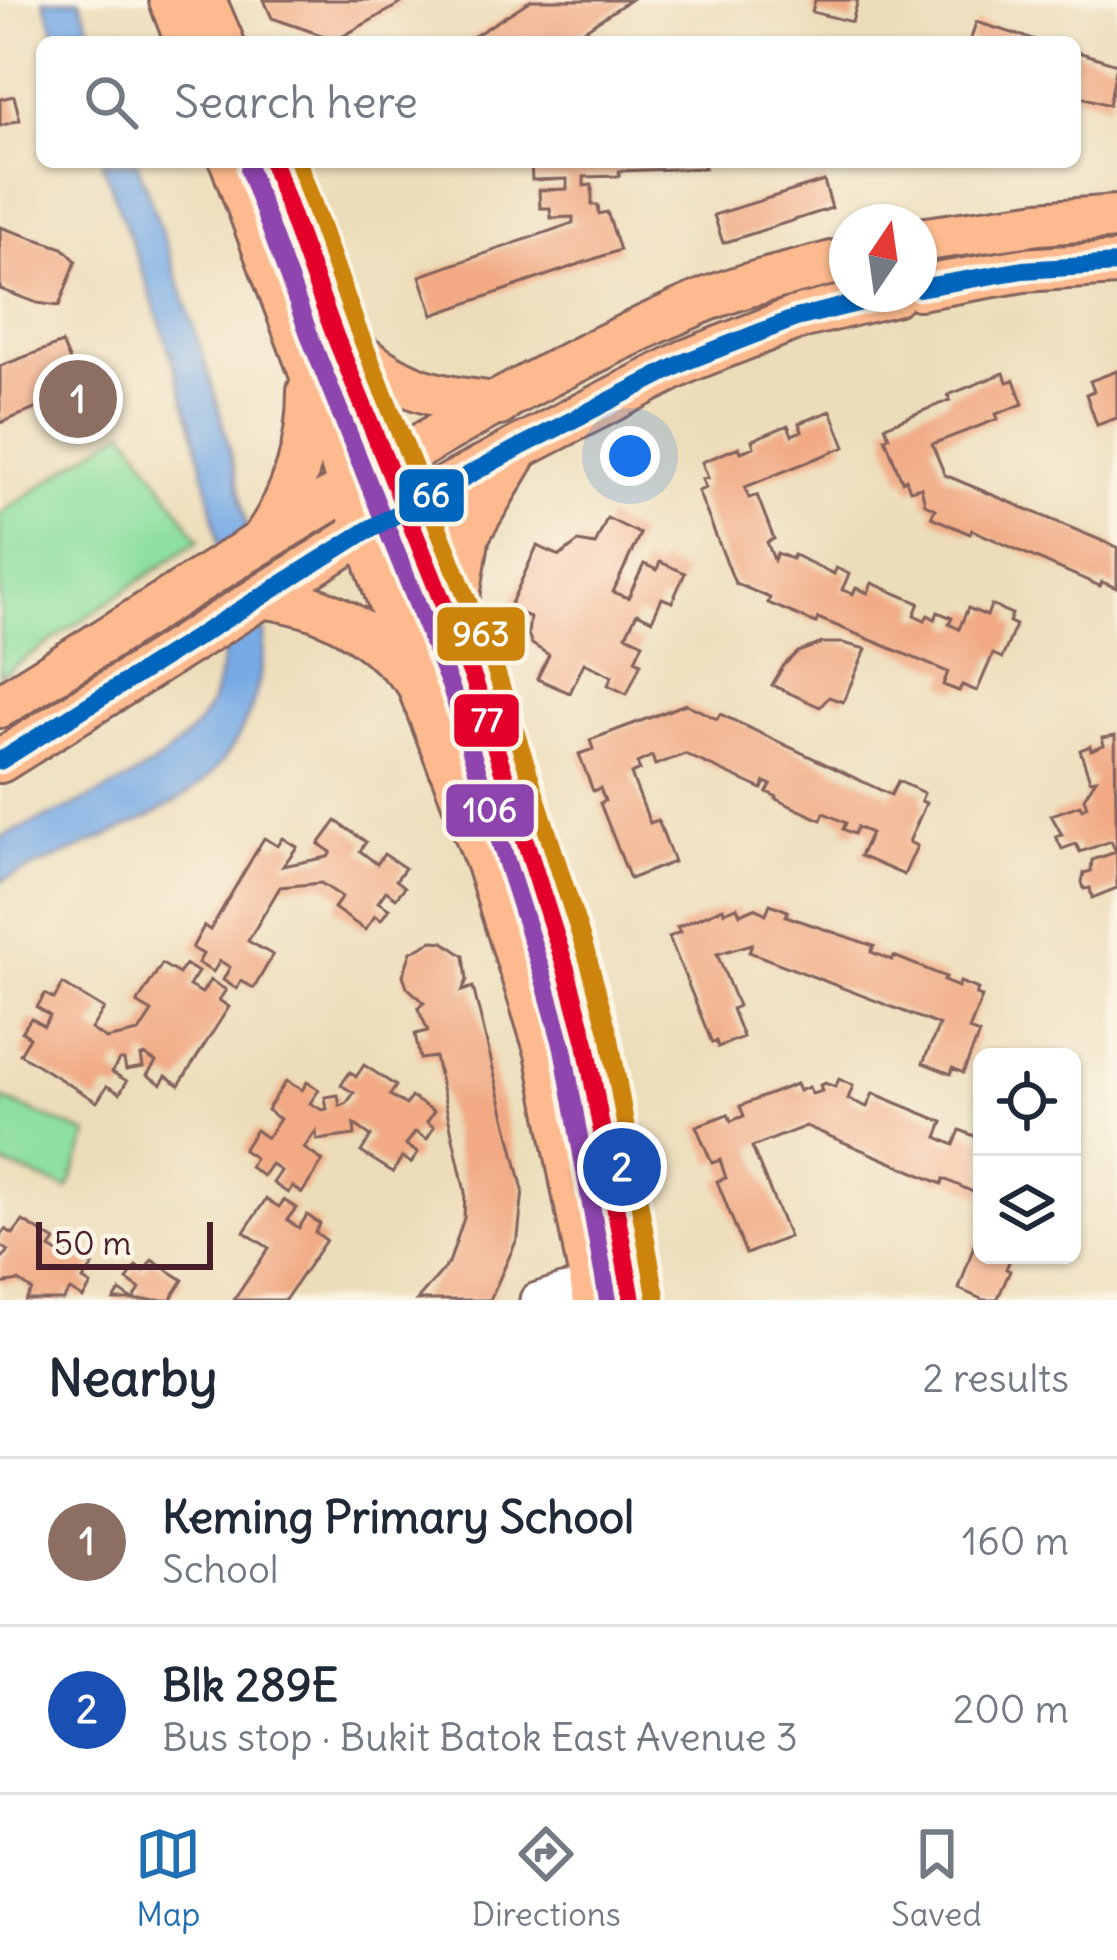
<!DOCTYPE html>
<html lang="en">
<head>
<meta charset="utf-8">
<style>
	body { margin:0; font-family:Delius,sans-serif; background:#f2f2f3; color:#1f2937 }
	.controls { position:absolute; right:36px; bottom:36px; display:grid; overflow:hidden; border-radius:18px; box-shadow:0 3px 9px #0004 }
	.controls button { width:108px; height:108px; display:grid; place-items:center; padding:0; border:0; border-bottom:3px solid #e0e1e3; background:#fff; color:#1f2937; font:60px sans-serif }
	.compass { position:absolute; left:829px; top:204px; width:108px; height:108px; border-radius:50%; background:#fff; box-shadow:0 3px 9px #0004; rotate:13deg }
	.scale { position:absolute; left:36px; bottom:30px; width:177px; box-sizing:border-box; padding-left:12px; border:6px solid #4a1f2b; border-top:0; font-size:33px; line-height:42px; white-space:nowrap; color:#4a1f2b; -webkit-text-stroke:9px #fcf5e5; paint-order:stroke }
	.you { position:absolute; left:630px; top:456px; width:42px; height:42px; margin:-30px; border:9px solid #fff; border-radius:50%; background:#1a73e8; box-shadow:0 0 0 18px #1a73e833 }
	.badge { display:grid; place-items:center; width:78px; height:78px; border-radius:50%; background:#1f6fb2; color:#fff; font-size:39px; font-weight:700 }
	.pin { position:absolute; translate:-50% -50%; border:6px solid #fff; box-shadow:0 3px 12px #0006 }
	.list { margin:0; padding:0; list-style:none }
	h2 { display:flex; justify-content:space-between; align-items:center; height:156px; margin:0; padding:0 48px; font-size:51px }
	h2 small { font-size:39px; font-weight:400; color:#747a83 }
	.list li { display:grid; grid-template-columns:78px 1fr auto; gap:36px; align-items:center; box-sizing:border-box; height:168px; padding:0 48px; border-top:3px solid #e0e1e3 }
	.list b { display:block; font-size:45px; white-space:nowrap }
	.list p { margin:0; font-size:39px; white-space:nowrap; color:#747a83 }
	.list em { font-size:39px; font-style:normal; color:#747a83 }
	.icon { flex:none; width:66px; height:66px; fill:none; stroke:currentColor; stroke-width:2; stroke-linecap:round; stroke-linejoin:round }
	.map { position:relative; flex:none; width:1117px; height:1300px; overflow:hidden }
	.search { position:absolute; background:#fff; box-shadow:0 3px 9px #0004; left:36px; right:36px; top:36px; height:132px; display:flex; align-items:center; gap:30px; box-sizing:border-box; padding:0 42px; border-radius:18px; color:#747a83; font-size:45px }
	.sheet { height:492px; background:#fff }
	nav { display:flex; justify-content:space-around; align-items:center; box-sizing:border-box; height:168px; border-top:3px solid #e0e1e3; background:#fff; font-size:33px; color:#747a83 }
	nav a { display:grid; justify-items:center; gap:6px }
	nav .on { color:#1f6fb2 }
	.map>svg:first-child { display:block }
</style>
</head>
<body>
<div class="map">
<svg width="1117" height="1300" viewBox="0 0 1117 1300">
	<rect width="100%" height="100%" fill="#fcf5e5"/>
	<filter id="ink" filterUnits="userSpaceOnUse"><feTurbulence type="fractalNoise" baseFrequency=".00833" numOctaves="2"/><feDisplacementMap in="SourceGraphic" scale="24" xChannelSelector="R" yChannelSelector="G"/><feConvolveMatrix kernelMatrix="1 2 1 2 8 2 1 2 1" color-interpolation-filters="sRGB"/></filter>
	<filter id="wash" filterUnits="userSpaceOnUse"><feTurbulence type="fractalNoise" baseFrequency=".004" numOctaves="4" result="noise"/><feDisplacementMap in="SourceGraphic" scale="48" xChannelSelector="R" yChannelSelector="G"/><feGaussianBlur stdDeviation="2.7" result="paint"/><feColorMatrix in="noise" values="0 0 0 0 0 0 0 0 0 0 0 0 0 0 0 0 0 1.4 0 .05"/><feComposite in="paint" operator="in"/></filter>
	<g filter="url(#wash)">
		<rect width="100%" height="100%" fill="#ecddba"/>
		<!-- green -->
		<g fill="#8ee0a0" stroke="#6c8066" stroke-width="3">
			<polygon points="125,429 199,540 0,676 0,514"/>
			<polygon points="2,1099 88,1134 68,1189 0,1163"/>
		</g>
		<!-- water -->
		<g fill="#78abe5" stroke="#616588" stroke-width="3">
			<polygon points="44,0 80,0 95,42 58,42"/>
			<path d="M102,162H137C181,287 226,409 249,540C255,572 264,607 264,640C262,693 243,743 205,780C165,818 54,857 0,882V838C65,807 150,782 197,725C284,619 144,279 102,162Z"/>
		</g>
		<g id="blocks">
			<!-- building -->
			<g fill="#f1aa84">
				<polygon points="264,0 407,0 336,40 272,18"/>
				<polygon points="531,0 630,0 566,42 465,42"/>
				<polygon points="815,0 858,0 852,22 812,12"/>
				<polygon points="976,22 1039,41 1039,42 970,42"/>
				<polygon points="1075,51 1117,64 1109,105 1075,95"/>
				<polygon points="14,96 20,120 0,126 0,99"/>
				<polygon points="531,162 704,162 705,168 619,171 619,176 584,177 584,186 592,185 592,205 598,205 599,214 607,212 620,250 433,315 420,276 573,223 573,217 551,218 550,208 540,208 539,190 567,189 567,179 532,180"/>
				<polygon points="824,181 832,208 723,243 714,215"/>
				<polygon points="0,227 63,248 76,261 59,306 37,303 0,289"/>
				<polygon points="62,343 83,390 0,423 0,366"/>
				<polygon points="1117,371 1117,418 1097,425 1086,394 1094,391 1090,381"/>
				<polygon points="1004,373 1007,382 1014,380 1023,404 996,414 998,419 932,444 945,475 1117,547 1117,588 1102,582 1100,586 972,530 970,534 931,517 935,509 925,504 921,487 910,490 906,479 902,481 885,438 889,437 885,426 950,400 948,395"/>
				<polygon points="831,411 845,447 745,487 749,498 757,495 774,539 767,542 774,560 777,553 792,559 794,555 834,574 836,568 849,574 842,590 853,594 856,588 868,593 872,583 919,603 914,615 925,620 928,615 935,619 938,612 952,618 949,624 959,629 968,608 987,616 991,605 1012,614 1009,622 1016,625 1002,658 993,654 977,691 962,685 959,691 943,685 948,672 818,618 816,623 768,603 770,598 735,583 698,491 706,488 702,479 708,478 702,462 739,447 741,452 754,447 752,440 788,425 792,435 802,431 799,423"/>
				<polygon points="607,518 640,534 613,592 628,598 644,564 657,570 660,562 685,573 672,602 662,598 652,620 637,613 626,635 643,643 635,660 641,663 627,694 608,685 612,676 584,663 570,693 537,679 549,655 532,644 528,634 530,617 509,608 537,546 560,556 578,542 595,545"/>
				<polygon points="822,643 843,643 866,649 843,702 829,697 820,707 772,685 784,665 798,652"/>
				<polygon points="686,704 717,719 720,714 891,795 898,781 924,793 921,801 926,803 909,842 917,846 904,875 860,856 871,833 857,827 854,834 843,829 846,823 824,813 821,820 776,799 777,797 767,792 771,785 765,782 762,789 685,754 655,765 652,756 637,763 640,770 631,774 650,823 658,820 674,862 630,879 600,803 605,801 600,788 593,791 579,754 593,749 590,740"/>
				<polygon points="1115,736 1117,888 1092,898 1090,888 1084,889 1082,882 1084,873 1091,871 1092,860 1116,852 1111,841 1080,852 1076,844 1062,849 1056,837 1062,835 1051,815 1080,805 1082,809 1087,806 1084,798 1096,779 1090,780 1080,750 1090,746 1091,750 1104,745 1102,738"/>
				<polygon points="336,821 366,842 360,851 377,864 384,854 405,868 396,880 405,887 396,898 386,891 378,902 389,909 381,920 375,916 365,930 334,908 342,897 321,883 280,887 248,941 273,955 254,988 241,981 237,989 223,980 230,967 220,961 213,972 198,963 203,954 192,948 204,926 210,930 264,838 278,846 283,838 297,847 283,866 328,857 331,852 319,844"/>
				<polygon points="770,904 788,911 786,916 874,946 871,952 892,960 894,956 946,977 944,981 958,987 960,982 978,989 976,995 982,997 969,1030 979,1034 963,1073 953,1068 951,1074 923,1063 939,1025 749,952 752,944 717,954 738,1006 732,1009 743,1037 718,1047 716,1041 712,1043 669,937 680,932 677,927 723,908 724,912 737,907 740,914 755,908 766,914"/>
				<polygon points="432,941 444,942 464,956 467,980 462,991 473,987 523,1190 518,1237 490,1300 417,1300 449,1263 464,1218 465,1192 435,1057 420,1059 415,1034 428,1031 418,1008 424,1003 407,987 403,975 411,952"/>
				<polygon points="162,964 179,974 185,964 198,972 189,986 202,993 210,980 226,990 219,1000 229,1007 179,1085 166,1076 161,1084 147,1075 156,1062 145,1055 141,1056 143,1067 126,1070 124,1060 119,1060 112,1072 127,1081 120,1093 107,1086 97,1102 20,1054 30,1037 22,1032 31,1018 44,1026 50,1016 37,1007 45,994 54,999 63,984 104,1009 91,1029 106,1039 139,1032 152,1012 137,1003"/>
				<polygon points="364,1065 396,1086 390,1095 406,1105 411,1097 434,1111 427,1122 434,1127 427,1139 415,1132 406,1145 418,1153 411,1163 402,1157 393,1172 361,1152 371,1136 354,1124 355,1135 317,1140 316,1131 304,1148 323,1161 302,1193 292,1186 288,1193 273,1183 281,1171 271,1164 263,1176 250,1167 255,1158 243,1150 256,1130 267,1138 280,1119 267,1110 286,1081 302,1090 307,1082 319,1090 310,1103 322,1110 327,1109 325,1097 338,1095 340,1106 346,1104 354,1093 341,1085 350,1072 356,1077"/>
				<polygon points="839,1079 853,1086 848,1099 867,1107 873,1093 943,1122 937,1137 954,1145 960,1130 982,1139 982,1196 944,1179 942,1184 806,1126 752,1147 789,1237 746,1254 717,1181 726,1178 720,1160 712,1163 696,1126 728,1114 731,1121 744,1116 740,1106 796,1084 799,1091 809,1087 812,1094 822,1091 820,1085 825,1083 835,1087"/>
				<polygon points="266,1199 279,1207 284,1200 296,1208 287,1220 299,1228 307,1215 320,1224 315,1232 326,1240 285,1300 234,1300 269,1248 244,1232"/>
				<polygon points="23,1221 55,1241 50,1248 66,1258 71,1252 93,1266 83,1280 91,1285 83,1298 70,1290 63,1300 26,1300 32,1290 19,1281 0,1284 0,1260 9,1251 0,1245 0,1237 5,1229 13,1234"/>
				<polygon points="975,1242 982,1245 982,1255 1020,1255 1018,1260 1011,1257 1006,1269 1010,1271 997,1300 984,1300 959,1289"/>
				<polygon points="152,1260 183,1280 170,1300 114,1300 120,1291 133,1300 140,1289 127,1280 136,1266 144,1271"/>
			</g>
		</g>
	</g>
	<g filter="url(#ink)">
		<use href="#blocks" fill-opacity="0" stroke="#83625d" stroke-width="3"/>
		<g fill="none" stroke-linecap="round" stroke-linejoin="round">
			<!-- minor casing -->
			<g stroke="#83625d" stroke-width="39">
				<polyline id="minor" points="537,1300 566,1291"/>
			</g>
			<!-- major casing -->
			<g stroke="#83625d" stroke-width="48">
				<g id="major">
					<polyline points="171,0 187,42"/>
					<polyline points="204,0 222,42"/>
					<polyline points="232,162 308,365 417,681 488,864 547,1052 595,1300"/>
					<polyline points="272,162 335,336 474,680 566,969 586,1043 632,1300"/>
					<polyline points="919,240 1039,223 1117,217"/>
					<polyline points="919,288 1023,270 1117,264"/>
					<path d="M341,341C401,389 423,396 499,404"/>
					<path d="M263,540C295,495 309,446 309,391"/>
					<path d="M264,597C326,604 369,631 412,676"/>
					<polyline points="454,622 468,534 516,453"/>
					<path d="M0,706C227,566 452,410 698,303C744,283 798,273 847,259"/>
					<polyline points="0,761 366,531 520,447 687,361 796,318 894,294"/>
				</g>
			</g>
			<!-- minor -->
			<use href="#minor" stroke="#fff" stroke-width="33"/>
			<!-- major -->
			<use href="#major" stroke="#fcba8e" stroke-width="42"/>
			<!-- bus-1 casing -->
			<g stroke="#fcf5e5" stroke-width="27">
				<polyline id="bus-1" points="272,162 335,336 474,680 566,969 586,1043 632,1300"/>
			</g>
			<!-- bus-2 casing -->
			<g stroke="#fcf5e5" stroke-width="27">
				<polyline id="bus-2" points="249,170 313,345 451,688 543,976 563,1048 608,1300"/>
			</g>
			<!-- bus-3 casing -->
			<g stroke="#fcf5e5" stroke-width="27">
				<polyline id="bus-3" points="298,162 357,327 496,671 589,962 610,1039 656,1296"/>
			</g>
			<!-- bus-4 casing -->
			<g stroke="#fcf5e5" stroke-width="27">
				<g id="bus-4">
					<polyline points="919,288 1023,270 1117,264"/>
					<polyline points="0,761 366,531 520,447 687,361 796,318 894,294"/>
				</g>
			</g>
			<!-- bus-1 -->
			<use href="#bus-1" stroke="#e4002b" stroke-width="18"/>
			<!-- bus-2 -->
			<use href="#bus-2" stroke="#8e44ad" stroke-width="18"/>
			<!-- bus-3 -->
			<use href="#bus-3" stroke="#cc840b" stroke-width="18"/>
			<!-- bus-4 -->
			<use href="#bus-4" stroke="#0065bd" stroke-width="18"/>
		</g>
	</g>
	<g stroke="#fcf5e5" stroke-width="4.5">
		<rect x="397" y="467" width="69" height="57" rx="12" fill="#0065bd"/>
		<rect x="435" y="605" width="92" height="58" rx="12" fill="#cc840b"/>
		<rect x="452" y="692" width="69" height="57" rx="12" fill="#e4002b"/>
		<rect x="444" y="782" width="92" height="57" rx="12" fill="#8e44ad"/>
	</g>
	<g font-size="33" text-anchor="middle" font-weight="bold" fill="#fff">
		<text x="431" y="507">66</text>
		<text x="481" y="646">963</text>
		<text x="487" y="732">77</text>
		<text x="490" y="822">106</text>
	</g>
</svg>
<div class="controls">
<button><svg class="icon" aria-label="locate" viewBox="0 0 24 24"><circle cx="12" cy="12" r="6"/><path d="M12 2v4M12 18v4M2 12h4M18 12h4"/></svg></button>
<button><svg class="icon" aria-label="layers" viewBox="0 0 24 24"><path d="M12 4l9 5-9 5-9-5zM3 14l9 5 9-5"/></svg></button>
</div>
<svg class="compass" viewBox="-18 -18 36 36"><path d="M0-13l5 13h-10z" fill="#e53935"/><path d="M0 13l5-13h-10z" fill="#747a83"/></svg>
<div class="scale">50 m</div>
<div class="you"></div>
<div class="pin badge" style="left:78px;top:399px;background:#8d6e63">1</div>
<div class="pin badge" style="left:622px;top:1167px;background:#1a4fb4">2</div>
<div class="search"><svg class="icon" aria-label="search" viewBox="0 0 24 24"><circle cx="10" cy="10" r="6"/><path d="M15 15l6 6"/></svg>Search here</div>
</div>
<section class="sheet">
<h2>Nearby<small>2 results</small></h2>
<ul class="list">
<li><span class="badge" style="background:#8d6e63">1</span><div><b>Keming Primary School</b><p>School</p></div><em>160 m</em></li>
<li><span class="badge" style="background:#1a4fb4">2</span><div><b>Blk 289E</b><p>Bus stop · Bukit Batok East Avenue 3</p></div><em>200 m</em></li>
</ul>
</section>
<nav>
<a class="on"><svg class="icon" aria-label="map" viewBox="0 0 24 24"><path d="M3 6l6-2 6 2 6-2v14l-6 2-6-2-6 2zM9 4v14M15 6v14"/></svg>Map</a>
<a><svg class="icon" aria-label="directions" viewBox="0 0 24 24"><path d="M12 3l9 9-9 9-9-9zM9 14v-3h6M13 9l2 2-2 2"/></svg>Directions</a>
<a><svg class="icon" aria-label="saved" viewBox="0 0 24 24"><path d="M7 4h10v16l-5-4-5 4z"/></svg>Saved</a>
</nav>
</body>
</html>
